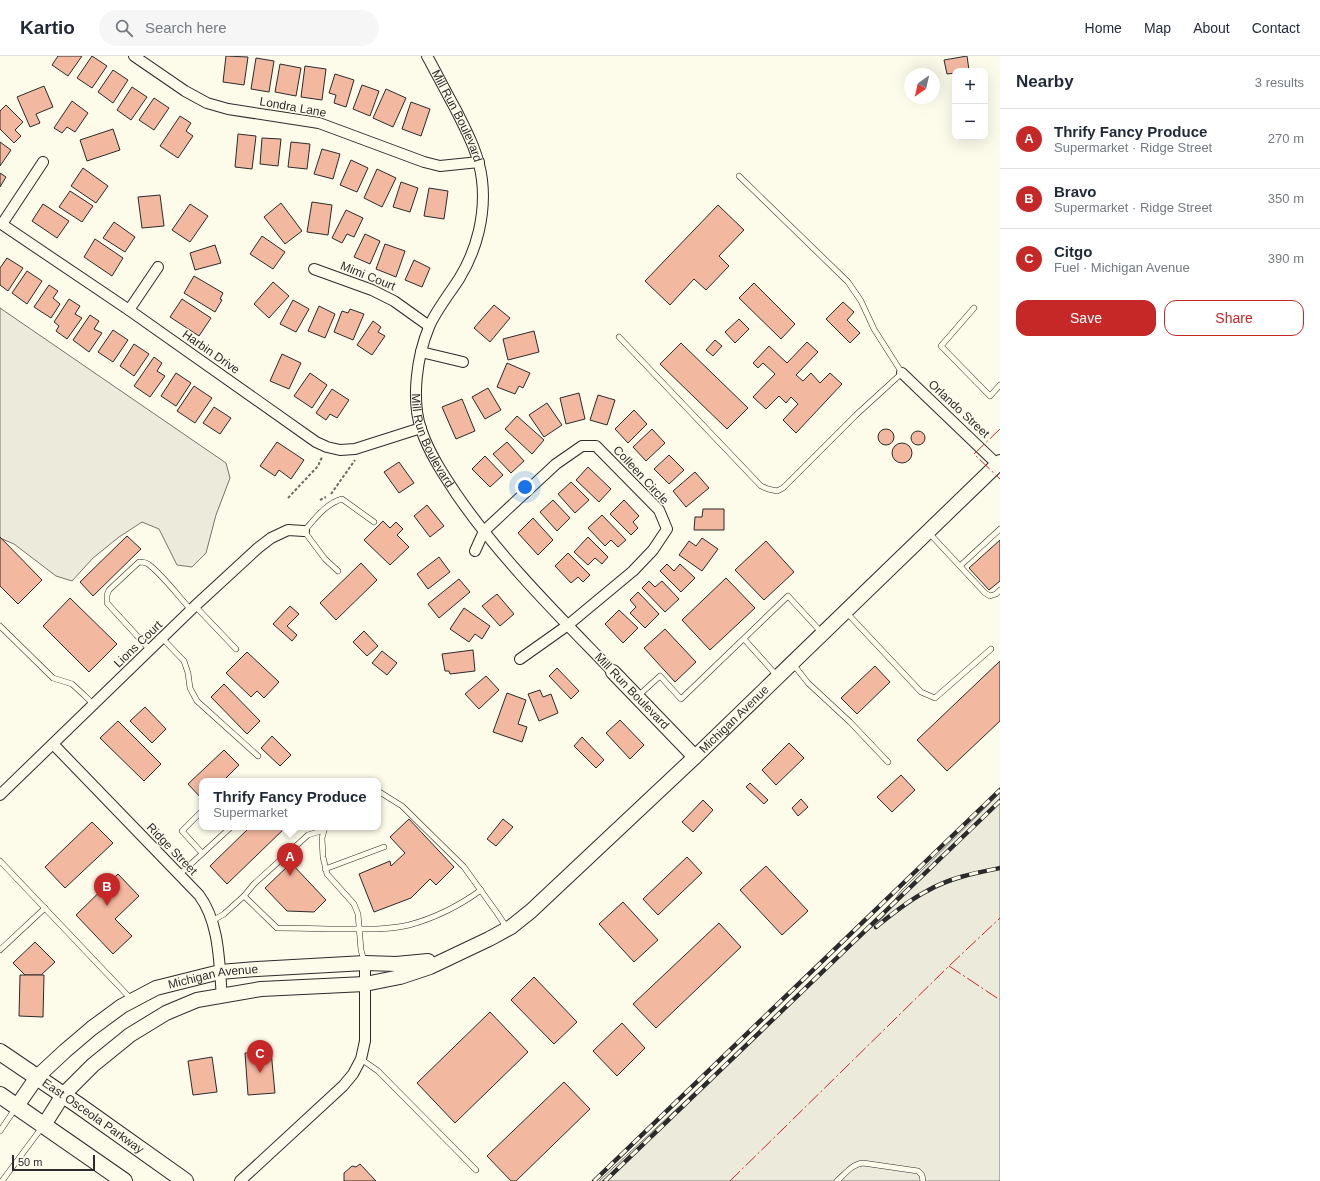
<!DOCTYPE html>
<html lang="en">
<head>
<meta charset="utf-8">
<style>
	body { margin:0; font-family:Helvetica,sans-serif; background:#f6f6f7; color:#1f2937 }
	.controls { position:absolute; right:12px; top:12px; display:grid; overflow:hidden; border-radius:8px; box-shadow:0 4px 16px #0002 }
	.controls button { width:36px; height:36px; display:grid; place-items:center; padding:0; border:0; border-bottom:1px solid #e0e1e3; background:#fff; color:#1f2937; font:20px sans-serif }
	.compass { position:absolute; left:904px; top:12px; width:36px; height:36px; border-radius:50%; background:#fff; box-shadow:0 4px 16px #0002; rotate:214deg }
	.scale { position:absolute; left:12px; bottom:10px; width:83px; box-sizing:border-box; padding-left:4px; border:2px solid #2b2b2b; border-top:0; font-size:11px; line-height:14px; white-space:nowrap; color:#2b2b2b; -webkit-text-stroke:3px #fdfbea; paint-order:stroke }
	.you { position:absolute; left:525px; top:431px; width:14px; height:14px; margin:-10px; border:3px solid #fff; border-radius:50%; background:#1a73e8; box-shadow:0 0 0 6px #1a73e833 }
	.badge { display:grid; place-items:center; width:26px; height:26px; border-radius:50%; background:#c62828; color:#fff; font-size:13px; font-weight:700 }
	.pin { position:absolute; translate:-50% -33px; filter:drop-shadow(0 1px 2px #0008) }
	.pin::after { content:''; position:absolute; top:21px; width:14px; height:12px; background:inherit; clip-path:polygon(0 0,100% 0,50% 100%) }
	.popup { position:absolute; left:199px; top:722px; width:182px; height:52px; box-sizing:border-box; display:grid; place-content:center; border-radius:8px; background:#fff; filter:drop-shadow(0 1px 3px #0005); font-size:13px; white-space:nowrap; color:#747a83 }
	.popup b { font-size:15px; color:#1f2937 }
	.popup::after { content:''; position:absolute; left:50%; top:100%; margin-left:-8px; border:8px solid transparent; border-top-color:#fff }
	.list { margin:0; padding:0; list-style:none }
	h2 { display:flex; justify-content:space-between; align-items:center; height:52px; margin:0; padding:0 16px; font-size:17px }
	h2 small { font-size:13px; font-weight:400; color:#747a83 }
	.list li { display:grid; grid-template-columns:26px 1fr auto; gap:12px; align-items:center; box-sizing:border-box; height:60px; padding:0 16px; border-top:1px solid #e0e1e3 }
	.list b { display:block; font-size:15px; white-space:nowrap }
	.list p { margin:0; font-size:13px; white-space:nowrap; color:#747a83 }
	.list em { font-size:13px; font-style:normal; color:#747a83 }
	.actions { display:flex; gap:8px; padding:12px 16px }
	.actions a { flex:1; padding:9px 0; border:1px solid #c62828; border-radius:12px; text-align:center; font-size:14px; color:#c62828 }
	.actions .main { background:#c62828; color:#fff }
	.icon { flex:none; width:22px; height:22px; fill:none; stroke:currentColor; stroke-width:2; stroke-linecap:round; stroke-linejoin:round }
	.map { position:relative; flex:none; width:1000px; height:1125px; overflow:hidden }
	header { display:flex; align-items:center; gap:24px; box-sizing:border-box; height:56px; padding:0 20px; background:#fff; border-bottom:1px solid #e0e1e3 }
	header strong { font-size:19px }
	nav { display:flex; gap:22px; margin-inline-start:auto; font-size:14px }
	.search { width:280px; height:36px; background:#f6f6f7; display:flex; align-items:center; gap:10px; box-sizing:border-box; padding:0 14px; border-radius:22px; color:#747a83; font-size:15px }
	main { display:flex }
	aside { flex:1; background:#fff }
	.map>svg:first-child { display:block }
</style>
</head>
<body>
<header>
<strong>Kartio</strong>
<div class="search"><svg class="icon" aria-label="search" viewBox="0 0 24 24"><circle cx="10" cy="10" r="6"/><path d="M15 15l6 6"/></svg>Search here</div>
<nav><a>Home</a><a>Map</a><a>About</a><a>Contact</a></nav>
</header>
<main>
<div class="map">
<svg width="1000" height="1125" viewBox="0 0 1000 1125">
	<rect width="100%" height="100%" fill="#fdfbea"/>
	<!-- green -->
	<g fill="#ecebdb" stroke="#74746e">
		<polygon points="0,252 226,407 230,422 216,459 206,497 192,511 177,509 159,473 142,466 119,481 93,502 72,525 56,520 14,488 0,482"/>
		<polygon points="1000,737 1000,1125 599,1125 884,860 900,836"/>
	</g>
	<!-- building -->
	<g fill="#f2b8a0" stroke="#2b2b2b">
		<polygon points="58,0 82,0 68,20 52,9"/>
		<polygon points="92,0 107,10 92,32 77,22"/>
		<polygon points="226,0 248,1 244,29 223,26"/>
		<polygon points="967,0 969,14 955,15 955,17 947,18 944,4"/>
		<polygon points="256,2 274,5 269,36 251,33"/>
		<polygon points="280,8 301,12 296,40 275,36"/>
		<polygon points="305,10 326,13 322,44 301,41"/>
		<polygon points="113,14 128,24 113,47 98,36"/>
		<polygon points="335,18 354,24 346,51 334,47 336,39 329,37"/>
		<polygon points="362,29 379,35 370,60 353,53"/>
		<polygon points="44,30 53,51 36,58 40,67 30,71 17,41"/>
		<polygon points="132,31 147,41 131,64 117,54"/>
		<polygon points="386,33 406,42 393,71 373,62"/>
		<polygon points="154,42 169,52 154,74 139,64"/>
		<polygon points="72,45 88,57 75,76 67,71 62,77 54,72"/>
		<polygon points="411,46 430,53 421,80 402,73"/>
		<polygon points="6,49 23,66 15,74 21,80 14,87 0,73 0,55"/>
		<polygon points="180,60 191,67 186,75 193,80 178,102 160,90"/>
		<polygon points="113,73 120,94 87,105 80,84"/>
		<polygon points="238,78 256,80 252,113 235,111"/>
		<polygon points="262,82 281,83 278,110 260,108"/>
		<polygon points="0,86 11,94 0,110"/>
		<polygon points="291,86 310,88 307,113 288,111"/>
		<polygon points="322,93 340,98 333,123 314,118"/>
		<polygon points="351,104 368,112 357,136 340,129"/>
		<polygon points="83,112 108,130 96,147 71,130"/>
		<polygon points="377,113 396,122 382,151 364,142"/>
		<polygon points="0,117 6,121 0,131"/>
		<polygon points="401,126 418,132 410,156 393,151"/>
		<polygon points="429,132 448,135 444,163 424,160"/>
		<polygon points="70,135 93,150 82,166 59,151"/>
		<polygon points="160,139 164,170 142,172 138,141"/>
		<polygon points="312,146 332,149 328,179 307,176"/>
		<polygon points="281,147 302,175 285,188 264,161"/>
		<polygon points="43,148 69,165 57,182 32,165"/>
		<polygon points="190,148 208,160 190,186 172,174"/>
		<polygon points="718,149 744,174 719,200 729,210 706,234 694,223 670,249 645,225"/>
		<polygon points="346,154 363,162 354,181 347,178 342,187 332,182"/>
		<polygon points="114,166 135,181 125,196 103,182"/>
		<polygon points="365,178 380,185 370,208 354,201"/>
		<polygon points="262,180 285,196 273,213 250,198"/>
		<polygon points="95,183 123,202 112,220 84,201"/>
		<polygon points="385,188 405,195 396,221 376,213"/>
		<polygon points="215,189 221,207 195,214 190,197"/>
		<polygon points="7,202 23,212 8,235 0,229 0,212"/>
		<polygon points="414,204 430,212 422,231 405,224"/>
		<polygon points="27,215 42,225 27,248 12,237"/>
		<polygon points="194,220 223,237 220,243 222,244 215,256 184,237"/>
		<polygon points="273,226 289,240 269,262 254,248"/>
		<polygon points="754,227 795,268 781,283 739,242"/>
		<polygon points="49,229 58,235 53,242 60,248 51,262 34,251"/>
		<polygon points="69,243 80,250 75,258 82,262 67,283 56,275 59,270 54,266"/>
		<polygon points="182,243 211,262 199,280 170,261"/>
		<polygon points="293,244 309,253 296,276 280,268"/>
		<polygon points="843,246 854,256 847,264 860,277 850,287 826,263"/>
		<polygon points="494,249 510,262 490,286 474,272"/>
		<polygon points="319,250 335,258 325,282 308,275"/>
		<polygon points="350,253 364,258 353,284 334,276 342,255 348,257"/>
		<polygon points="90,259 99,265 94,273 102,277 89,296 73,284"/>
		<polygon points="739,263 749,273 735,287 725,276"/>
		<polygon points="373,265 381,271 378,276 385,280 372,299 357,289"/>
		<polygon points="113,274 128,284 113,306 98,296"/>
		<polygon points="534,275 539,296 508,304 503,283"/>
		<polygon points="715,284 722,290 713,300 706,294"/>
		<polygon points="807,286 818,296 796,319 803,325 811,317 820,327 830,317 842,328 796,377 783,364 798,348 791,341 786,347 779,340 766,353 753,341 775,318 763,307 758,312 753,307 769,290 787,307"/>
		<polygon points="681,287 748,352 727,373 660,308"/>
		<polygon points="134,288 149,298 134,320 120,310"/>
		<polygon points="282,298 301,307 289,333 270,325"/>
		<polygon points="154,301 162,307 157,315 165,320 150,341 134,330"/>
		<polygon points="507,307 530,317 523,332 519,330 515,338 497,331"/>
		<polygon points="176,317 191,327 176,350 161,340"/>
		<polygon points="310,317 327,329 312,352 294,340"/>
		<polygon points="194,330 212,342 195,367 177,355"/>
		<polygon points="488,332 501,354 485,363 472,341"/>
		<polygon points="332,333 349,344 337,362 330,358 326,364 316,357"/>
		<polygon points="579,337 585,363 566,368 560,342"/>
		<polygon points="598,339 615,344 607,369 590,364"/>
		<polygon points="462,343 475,375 456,383 442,351"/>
		<polygon points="547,347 562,369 544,381 529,359"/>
		<polygon points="214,351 231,362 220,378 203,367"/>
		<polygon points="634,354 647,368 628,387 615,373"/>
		<polygon points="517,360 544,384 532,398 505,373"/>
		<polygon points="652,373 665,387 646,405 633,391"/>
		<circle cx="886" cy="381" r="8"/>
		<circle cx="918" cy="382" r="7"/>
		<polygon points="277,386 304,404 291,423 279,414 275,420 260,410"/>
		<polygon points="507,386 524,405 511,417 493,398"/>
		<circle cx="902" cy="397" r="10"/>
		<polygon points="669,399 684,414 669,428 654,413"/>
		<polygon points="485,400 503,419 490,431 472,413"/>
		<polygon points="399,406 414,427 399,437 384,416"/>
		<polygon points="588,411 611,433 599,446 576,424"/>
		<polygon points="695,416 709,432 686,451 673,435"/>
		<polygon points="571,426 589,444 575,457 558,438"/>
		<polygon points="553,444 570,462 557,475 540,456"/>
		<polygon points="624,444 639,460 633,466 638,472 631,479 610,458"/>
		<polygon points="427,449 444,470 430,481 414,460"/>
		<polygon points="703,453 724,453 724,474 694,474 695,461 702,461"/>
		<polygon points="602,459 626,484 618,491 611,484 605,490 588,472"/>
		<polygon points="533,462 553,484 538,499 518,477"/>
		<polygon points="383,465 390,472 396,466 403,473 397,479 409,491 390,509 364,484"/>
		<polygon points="127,480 141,493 93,540 80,526"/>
		<polygon points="0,481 42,524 18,548 0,530"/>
		<polygon points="588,481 608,501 602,508 595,502 588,509 574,496"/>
		<polygon points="702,482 718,493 702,515 679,499 689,485 696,490"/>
		<polygon points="1000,484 1000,525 989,534 969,512"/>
		<polygon points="766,485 794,516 764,544 735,514"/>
		<polygon points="568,497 590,519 583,526 578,521 571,527 555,510"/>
		<polygon points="439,501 450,516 428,533 417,518"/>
		<polygon points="361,507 377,524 336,564 320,547"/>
		<polygon points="667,508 674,515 680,508 695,522 681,536 660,515"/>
		<polygon points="726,522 755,552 710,594 682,564"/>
		<polygon points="459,523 470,536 439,562 428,548"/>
		<polygon points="649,525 655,531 662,525 679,543 665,556 642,532"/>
		<polygon points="638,536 659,558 645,572 630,557 636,551 630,544"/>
		<polygon points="497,538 514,558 500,570 482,550"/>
		<polygon points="70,542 117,588 89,616 43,570"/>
		<polygon points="290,550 299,558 287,570 297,579 292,585 273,568"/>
		<polygon points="464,552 490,570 482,583 475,578 469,586 450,573"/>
		<polygon points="619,554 638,572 623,587 605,568"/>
		<polygon points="665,573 696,606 675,626 644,592"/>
		<polygon points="364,575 378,590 367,600 353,586"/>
		<polygon points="473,594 475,615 450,618 449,615 445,615 442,598"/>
		<polygon points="382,595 397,607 387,619 372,607"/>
		<polygon points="247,596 279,626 264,642 257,635 251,641 226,617"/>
		<polygon points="1000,605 1000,665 947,715 917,684"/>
		<polygon points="875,610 890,626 857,658 841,642"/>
		<polygon points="557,612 579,635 571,643 549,620"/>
		<polygon points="486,620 499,634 479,653 465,638"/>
		<polygon points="224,628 260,665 247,678 211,641"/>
		<polygon points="540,634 543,641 551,638 558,657 539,665 528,638"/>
		<polygon points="507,637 526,644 518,668 527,671 522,686 493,676"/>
		<polygon points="145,651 166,673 152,687 130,665"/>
		<polygon points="620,664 644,689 630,703 606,677"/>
		<polygon points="118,665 161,708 144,725 100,682"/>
		<polygon points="272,680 291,699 280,710 261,692"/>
		<polygon points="582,681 604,704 596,712 574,690"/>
		<polygon points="789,687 804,702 776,729 762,714"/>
		<polygon points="224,694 239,709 223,725 202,725 202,743 188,728"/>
		<polygon points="901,719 915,734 892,756 877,741"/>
		<polygon points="750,727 768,744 764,748 746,731"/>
		<polygon points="801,743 808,751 798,760 792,752"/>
		<polygon points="703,744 713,754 693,776 682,766"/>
		<polygon points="409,763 454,811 436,829 430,823 411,842 374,856 359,818 390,805 391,810 405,797 390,781"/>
		<polygon points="503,763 513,771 496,790 487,783"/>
		<polygon points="92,766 113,787 65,832 45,811"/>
		<polygon points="250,771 286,771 227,828 210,810"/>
		<polygon points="687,801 702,817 658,859 643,843"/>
		<polygon points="291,807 326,844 314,856 287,855 265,832"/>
		<polygon points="766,810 808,855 782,879 740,834"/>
		<polygon points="118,818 139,840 115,863 132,880 113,898 76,859"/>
		<polygon points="623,846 658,884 634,906 599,868"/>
		<polygon points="719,867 741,891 656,972 633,948"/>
		<polygon points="35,886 55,906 41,919 25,919 13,907"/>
		<polygon points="20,919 44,919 43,961 19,960"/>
		<polygon points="534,921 577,966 554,988 511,944"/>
		<polygon points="490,956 528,996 455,1067 417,1027"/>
		<polygon points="622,967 645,992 617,1020 593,995"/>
		<polygon points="271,995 275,1037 248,1039 245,997"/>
		<polygon points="212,1001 217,1036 193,1039 188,1005"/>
		<polygon points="564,1026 590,1053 516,1125 511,1125 487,1100"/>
		<polygon points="360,1108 376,1125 344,1125 344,1117 352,1110 356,1111"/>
	</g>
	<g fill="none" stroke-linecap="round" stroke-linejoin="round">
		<!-- lane casing -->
		<g stroke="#2b2b2b" stroke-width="6">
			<g id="lane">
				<polyline points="974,252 941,290 990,340 1000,329"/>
				<polyline points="619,281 761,430 768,433 777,435 783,432 856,359 902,317 874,273 861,245 848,226 739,120"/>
				<polyline points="929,477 985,537 990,540 996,538 1000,534"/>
				<polyline points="960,510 1000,473"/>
				<path d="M338,515L325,503L304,475C315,463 325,448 342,443L374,466"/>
				<polyline points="195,550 236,593"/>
				<polyline points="846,556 921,636 935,642 991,593"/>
				<polyline points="0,570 53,622 72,628 84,639 94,649"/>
				<polyline points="162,582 184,605 188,617 190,632 197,645 258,700"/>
				<polyline points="744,583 778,621"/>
				<path d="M150,594L107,547V539L109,534L139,506C143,506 145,506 148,508C162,518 179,541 191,554"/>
				<polyline points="793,608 808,627 850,666 888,706"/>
				<polyline points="638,640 660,620 681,643 788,540 822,577"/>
				<polyline points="378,735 402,750 464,811 497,857 507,872"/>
				<polyline points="202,755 182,775 202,797"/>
				<polyline points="325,771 322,782 323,801 327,818 354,848 358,858 361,894 364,905"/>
				<polyline points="0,805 132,944"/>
				<polyline points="325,813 384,791"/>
				<polyline points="179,819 231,771"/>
				<polyline points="244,840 254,828 308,779 324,774"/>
				<path d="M212,865L224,858L244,840L277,872C299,872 320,873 342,873C364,873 388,874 409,869C435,862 459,850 481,834"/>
				<polyline points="0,894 45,852"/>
				<polyline points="361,1003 378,1015 476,1114"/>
				<polyline points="0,1075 15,1053"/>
				<polyline points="2,1125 43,1070"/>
				<path d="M837,1125C845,1118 852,1108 863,1107L918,1115L922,1119L923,1125"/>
			</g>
		</g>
		<!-- street casing -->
		<g stroke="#2b2b2b" stroke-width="12">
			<g id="street">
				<polyline points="134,0 185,35 207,47 228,53 319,67 424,106 440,110 479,106"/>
				<path id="s1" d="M427,0C437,18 446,36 456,54C467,76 479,98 482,124C486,158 477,194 459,223C450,237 435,256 429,271C417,300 411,343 421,373C429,397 443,418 457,439C501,503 559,560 613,616"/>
				<polyline points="0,167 129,254 316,386 327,391 340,394 355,393 421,372"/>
				<polyline points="2,168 43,106"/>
				<polyline points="314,213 372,234 394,245 429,270"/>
				<polyline points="129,254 158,211"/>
				<polyline points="421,296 463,306"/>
				<polyline points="902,317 1000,411"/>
				<polyline points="475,495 484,475 556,408 582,390 596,390 659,454 667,473 653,494 633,515 568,569 520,603"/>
				<path d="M53,688L199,839C220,867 219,908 222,941"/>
				<polyline points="0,739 195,550 258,492 271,482 288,474 304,475"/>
				<polyline points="240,1125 343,1030 353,1018 361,1003 365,985 365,907"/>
			</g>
		</g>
		<!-- secondary casing -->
		<g stroke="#2b2b2b" stroke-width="16">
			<g id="secondary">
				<polyline points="613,616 695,701"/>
				<path id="s2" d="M17,1050L37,1021L65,995L92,972L122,950L156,932L220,916L257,913L365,907L396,908L428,905"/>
				<path id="s3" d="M44,1069L63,1039L93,1009L130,979L166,957L197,944L261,933L365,928L400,921L430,911L489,883L511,871L531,855L695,701L1000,406"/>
			</g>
		</g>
		<!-- primary casing -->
		<g stroke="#2b2b2b" stroke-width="18">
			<g id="primary">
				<path id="s4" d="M0,996L78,1049L185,1125"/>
				<polyline points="0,1039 124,1125"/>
			</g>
		</g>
		<!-- path -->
		<g stroke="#6a6964" stroke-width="2" stroke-dasharray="3 2" stroke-linecap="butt">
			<polyline points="331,438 355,404"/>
			<polyline points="288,442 318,410 322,401"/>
			<polyline points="320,444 326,441"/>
		</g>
		<!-- lane -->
		<use href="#lane" stroke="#fdfbea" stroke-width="5"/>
		<!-- street -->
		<use href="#street" stroke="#fdfbea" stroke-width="10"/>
		<!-- secondary -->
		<use href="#secondary" stroke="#fdfbea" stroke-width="14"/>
		<!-- primary -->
		<use href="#primary" stroke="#fdfbea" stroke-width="16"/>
		<!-- rail casing -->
		<g stroke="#2b2b2b" stroke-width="4.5">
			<g id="rail">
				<path d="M876,871C892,858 909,844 927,835C949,822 975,817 1000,812"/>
				<polyline points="594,1125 1000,734"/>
				<polyline points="605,1125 1000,745"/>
			</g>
		</g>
		<!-- rail -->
		<use href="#rail" stroke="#fdfbea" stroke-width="3" stroke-dasharray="9" stroke-linecap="butt"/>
		<!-- power -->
		<g stroke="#c62828" stroke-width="1" stroke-dasharray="14 3 2 3" stroke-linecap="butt">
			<polyline points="1000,373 974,398 1000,423"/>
			<polyline points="949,910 1000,944"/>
			<polyline points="730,1125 949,910 1000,862"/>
		</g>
	</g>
	<g text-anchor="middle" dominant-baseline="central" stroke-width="3" stroke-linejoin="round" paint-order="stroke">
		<!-- street labels -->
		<g font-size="12" fill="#2b2b2b" stroke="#fdfbea">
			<text transform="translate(293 51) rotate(10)">Londra Lane</text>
			<text stroke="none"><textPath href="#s1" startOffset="67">Mill Run Boulevard</textPath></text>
			<text transform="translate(368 220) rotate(22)">Mimi Court</text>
			<text transform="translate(211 296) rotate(35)">Harbin Drive</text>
			<text transform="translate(959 353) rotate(43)">Orlando Street</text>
			<text stroke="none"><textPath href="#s1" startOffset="415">Mill Run Boulevard</textPath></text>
			<text transform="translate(641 419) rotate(47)">Colleen Circle</text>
			<text transform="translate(138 588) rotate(-44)">Lions Court</text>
			<text transform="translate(632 635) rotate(46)">Mill Run Boulevard</text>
			<text stroke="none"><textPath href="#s3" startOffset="833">Michigan Avenue</textPath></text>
			<text transform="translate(172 793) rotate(46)">Ridge Street</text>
			<text stroke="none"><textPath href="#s2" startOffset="243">Michigan Avenue</textPath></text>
			<text stroke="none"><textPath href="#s4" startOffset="113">East Osceola Parkway</textPath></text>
		</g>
	</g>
</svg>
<div class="controls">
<button>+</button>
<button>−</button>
</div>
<svg class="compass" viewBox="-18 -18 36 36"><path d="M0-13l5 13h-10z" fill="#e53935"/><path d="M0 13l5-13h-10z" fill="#747a83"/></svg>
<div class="scale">50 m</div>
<div class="you"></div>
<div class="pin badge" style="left:290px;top:820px">A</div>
<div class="popup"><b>Thrify Fancy Produce</b>Supermarket</div>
<div class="pin badge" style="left:107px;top:850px">B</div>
<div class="pin badge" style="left:260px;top:1017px">C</div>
</div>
<aside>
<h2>Nearby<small>3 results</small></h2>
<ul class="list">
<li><span class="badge">A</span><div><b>Thrify Fancy Produce</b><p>Supermarket · Ridge Street</p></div><em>270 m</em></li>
<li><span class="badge">B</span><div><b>Bravo</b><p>Supermarket · Ridge Street</p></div><em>350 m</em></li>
<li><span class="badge">C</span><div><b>Citgo</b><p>Fuel · Michigan Avenue</p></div><em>390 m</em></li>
</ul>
<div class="actions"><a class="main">Save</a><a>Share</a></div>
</aside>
</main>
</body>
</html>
